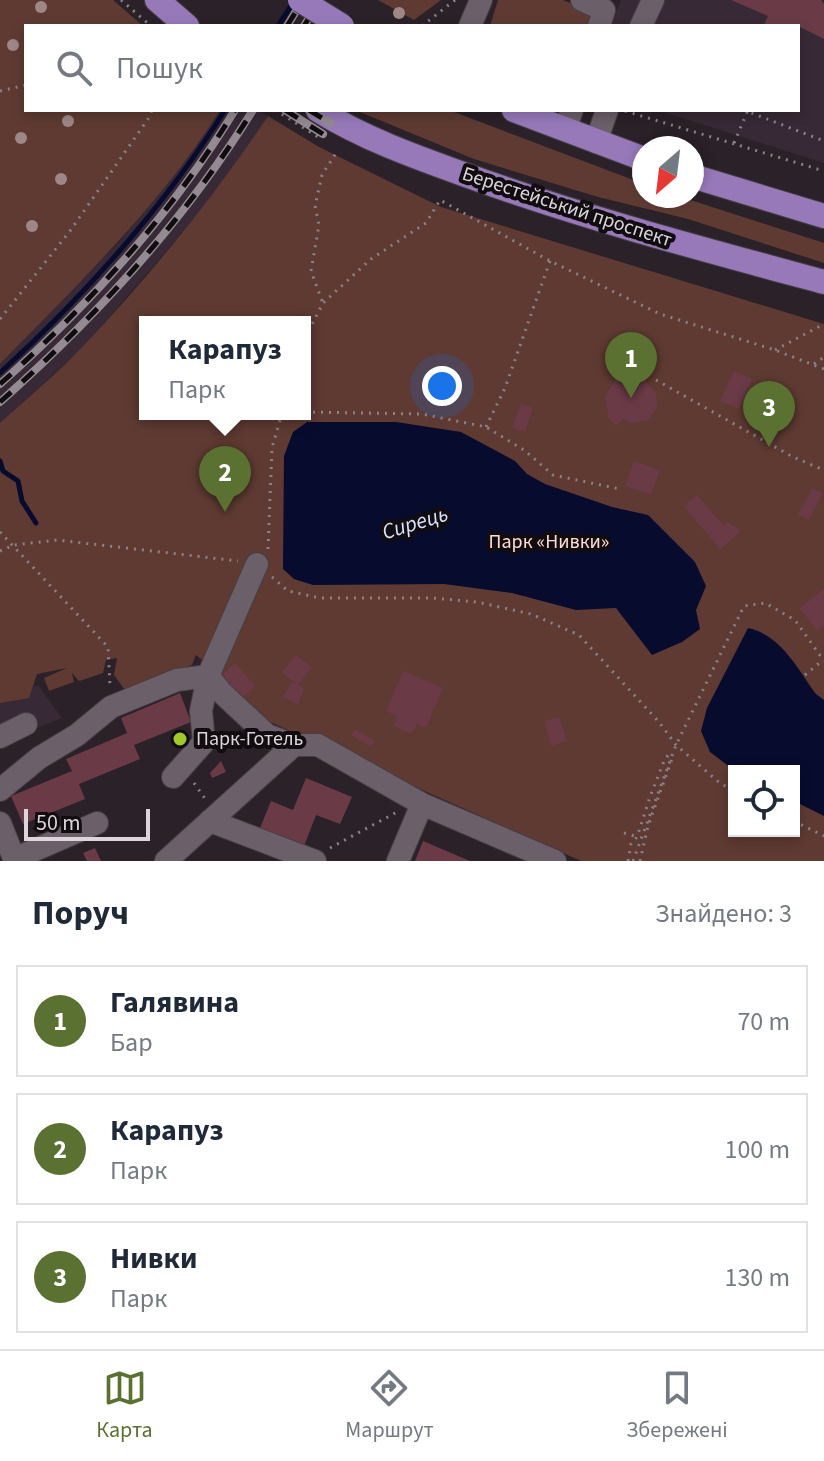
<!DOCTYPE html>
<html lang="uk">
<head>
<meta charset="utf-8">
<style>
	body { margin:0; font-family:"Source Sans 3",sans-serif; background:#f2f2f3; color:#1f2937 }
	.controls { position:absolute; right:24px; bottom:24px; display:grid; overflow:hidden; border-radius:0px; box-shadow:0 4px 12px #0003 }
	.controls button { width:72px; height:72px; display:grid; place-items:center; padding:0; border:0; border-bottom:2px solid #e0e1e3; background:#fff; color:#1f2937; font:40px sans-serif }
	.compass { position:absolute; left:632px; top:136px; width:72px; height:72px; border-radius:50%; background:#fff; box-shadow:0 4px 12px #0003; rotate:208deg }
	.scale { position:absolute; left:24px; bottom:20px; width:126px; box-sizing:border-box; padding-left:8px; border:4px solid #dcd5db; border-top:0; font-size:22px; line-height:28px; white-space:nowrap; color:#dcd5db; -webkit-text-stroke:6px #110c10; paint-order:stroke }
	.you { position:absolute; left:442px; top:386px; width:28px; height:28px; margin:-20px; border:6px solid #fff; border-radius:50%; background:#1a73e8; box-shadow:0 0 0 12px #1a73e833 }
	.badge { display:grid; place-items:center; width:52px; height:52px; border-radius:50%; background:#5a7132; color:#fff; font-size:26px; font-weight:700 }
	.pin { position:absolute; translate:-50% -66px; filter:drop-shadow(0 2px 4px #0008) }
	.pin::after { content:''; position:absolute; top:42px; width:28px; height:24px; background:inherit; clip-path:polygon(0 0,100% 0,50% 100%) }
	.popup { position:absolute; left:139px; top:316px; width:172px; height:104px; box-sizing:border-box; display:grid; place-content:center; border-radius:0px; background:#fff; filter:drop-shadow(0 2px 6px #0005); font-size:26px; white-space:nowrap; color:#747a83 }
	.popup b { font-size:30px; color:#1f2937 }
	.popup::after { content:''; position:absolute; left:50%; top:100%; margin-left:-16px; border:16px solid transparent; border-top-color:#fff }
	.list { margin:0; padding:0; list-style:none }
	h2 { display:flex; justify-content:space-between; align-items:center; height:104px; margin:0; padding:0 32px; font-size:34px }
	h2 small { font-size:26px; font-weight:400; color:#747a83 }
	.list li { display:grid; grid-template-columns:52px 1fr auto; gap:24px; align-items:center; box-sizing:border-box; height:112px; margin:0 16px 16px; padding:0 16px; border:2px solid #e0e1e3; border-radius:0px }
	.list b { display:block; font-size:30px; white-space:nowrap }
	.list p { margin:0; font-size:26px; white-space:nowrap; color:#747a83 }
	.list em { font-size:26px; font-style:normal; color:#747a83 }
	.icon { flex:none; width:44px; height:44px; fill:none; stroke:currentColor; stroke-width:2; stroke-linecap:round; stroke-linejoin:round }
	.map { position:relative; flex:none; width:824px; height:861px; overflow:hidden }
	.search { position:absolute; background:#fff; box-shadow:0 4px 12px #0003; left:24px; right:24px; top:24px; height:88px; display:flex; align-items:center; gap:20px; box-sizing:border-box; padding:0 28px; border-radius:0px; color:#747a83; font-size:30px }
	.sheet { height:488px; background:#fff }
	nav { display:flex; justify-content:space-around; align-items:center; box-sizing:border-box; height:112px; border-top:2px solid #e0e1e3; background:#fff; font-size:22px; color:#747a83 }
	nav a { display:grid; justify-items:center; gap:4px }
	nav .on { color:#5a7132 }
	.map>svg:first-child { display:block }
</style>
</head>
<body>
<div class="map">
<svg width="824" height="861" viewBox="0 0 824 861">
	<rect width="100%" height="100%" fill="#2b2129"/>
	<!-- built -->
	<g fill="#372935">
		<polygon points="621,0 824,0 824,163 657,110 798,110 798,26 610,26"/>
		<polygon points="220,110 258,110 268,116 227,179 158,261 84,346 0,423 0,364 121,240 198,143"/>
		<polygon points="38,685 62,718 0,743 0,700"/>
	</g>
	<!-- green -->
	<g fill="#5e3a32" fill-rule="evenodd">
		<path d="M0,0H113L143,26H26V110H220C161,205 78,284 0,364Z"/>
		<polygon points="378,0 441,0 414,20"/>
		<polygon points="498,0 563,0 599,15 596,26 490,26"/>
		<polygon points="355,110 449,110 644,184 644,196 678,196 824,243 824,263 688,219 598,197 474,159"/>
		<path d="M268,116L319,147L441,207L824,324V861H581L257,716L221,676L196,655L192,665L125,690L114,675L117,658L106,660L103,673L79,681L72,673L74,682L49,691L44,678L67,668L37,674L29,698L0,703V423C28,397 59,372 85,344C152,273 214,197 268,116ZM145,322H305V414H145ZM734,771H794V831H734Z"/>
	</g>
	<!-- water -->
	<g fill="#070b2e">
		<polygon points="307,422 396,422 461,432 515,461 527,474 545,484 612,507 648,515 695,562 706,586 696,610 700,629 682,642 652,655 616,608 576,610 512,593 444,584 313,585 294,579 283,569 284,456 293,432"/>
		<path d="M748,628C781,635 797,668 816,694L824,700V816L794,801V771H735L710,752L701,731L707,708Z"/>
	</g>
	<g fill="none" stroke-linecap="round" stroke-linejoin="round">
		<!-- stream -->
		<g stroke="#070b2e" stroke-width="5">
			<polyline points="278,26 294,1"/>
			<path d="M0,373C84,296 164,207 225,110"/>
			<polyline points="0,461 3,471 18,481 22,501 36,523"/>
		</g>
	</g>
	<!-- building -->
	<g fill="#6a3a47">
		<polygon points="731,0 821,0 824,4 824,39 798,26 764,25 768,16"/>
		<polygon points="635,371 637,379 645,381 656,392 657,408 648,420 632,423 623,419 616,426 609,418 605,397 616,378"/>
		<polygon points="734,371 752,379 739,409 720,401"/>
		<polygon points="521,403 533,408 525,432 512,428"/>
		<polygon points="634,461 660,470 651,495 625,486"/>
		<polygon points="812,488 823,493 809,520 798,515"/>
		<polygon points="697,495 723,525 727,522 741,531 720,549 684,506"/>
		<polygon points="824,589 824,626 817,631 800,608"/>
		<polygon points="295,655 312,667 298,685 282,672"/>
		<polygon points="235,663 255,686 241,699 221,676"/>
		<polygon points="403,671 443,688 426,728 417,724 412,734 393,726 397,716 386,711"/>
		<polygon points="292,682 304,688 298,705 283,697"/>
		<polygon points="180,693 191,722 134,745 140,759 79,784 85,799 23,824 11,796 72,771 66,759 127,733 121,718"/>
		<polygon points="559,717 567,741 551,746 544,721"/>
		<polygon points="355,729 375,741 371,747 351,735"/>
		<polygon points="221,761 226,772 212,778 210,773"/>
		<polygon points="306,778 352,797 340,824 316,815 304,846 260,828 271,801 293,810"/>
		<polygon points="423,841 470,861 415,861"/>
		<polygon points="95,848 101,861 87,861 83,853"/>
	</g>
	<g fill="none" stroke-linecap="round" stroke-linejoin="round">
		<!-- minor casing -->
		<g stroke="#473f46" stroke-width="24">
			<g id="minor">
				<polyline points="582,0 604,10 599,26"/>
				<polyline points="470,26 481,0"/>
				<polyline points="641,26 653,0"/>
				<polyline points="565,130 572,110"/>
				<polyline points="596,142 607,110"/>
				<polyline points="0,737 26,724"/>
				<polyline points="173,777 204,742 201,711 208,676 257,564"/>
				<polyline points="0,790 39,758 77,735 111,707 177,680 208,676 222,693 267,735 294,745 318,745 422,804 555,861"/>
				<polyline points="210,821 315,861"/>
				<polyline points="0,823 15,861"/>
				<polyline points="14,859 97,823"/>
				<polyline points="166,861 294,745"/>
				<polyline points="398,861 422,804"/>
			</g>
		</g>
		<!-- major casing -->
		<g stroke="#473f46" stroke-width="26">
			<g id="major">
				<polyline points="157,0 187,26"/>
				<path d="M318,110C363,138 413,156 463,174C581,217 702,249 824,282"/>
				<polyline points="514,110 644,159"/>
				<polyline points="692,176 824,216"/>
			</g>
		</g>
		<!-- path -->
		<g stroke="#8b8289" stroke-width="3" stroke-dasharray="2 6" stroke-linecap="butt">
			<polyline points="121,0 151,26"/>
			<polyline points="422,26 455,0"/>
			<polyline points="0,91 26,85"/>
			<polyline points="275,110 320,138"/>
			<polyline points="744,110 824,141"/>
			<polyline points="625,111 824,171"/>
			<polyline points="734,143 748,110"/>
			<polyline points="322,301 311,271 319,225 315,206 322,175 338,150"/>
			<polyline points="0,319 70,231 148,119 152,110"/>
			<polyline points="305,338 323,303 371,259 426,223 440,200 550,261 660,314 775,350 824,369"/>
			<polyline points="775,350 824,324"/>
			<polyline points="814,364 824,357"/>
			<polyline points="656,380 793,457 824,470"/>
			<polyline points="305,412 422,414 486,427 524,450 553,475 620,489"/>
			<polyline points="486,427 505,388 550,261"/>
			<polyline points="0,532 108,647 110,687"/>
			<polyline points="268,549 272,448 280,420 297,414"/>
			<polyline points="0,551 14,545 57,540 238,561"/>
			<polyline points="272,577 288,591 320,598 432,598 477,602 531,614 579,635 659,722 676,745 721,784 734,790"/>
			<polyline points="805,675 823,660"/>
			<polyline points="194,783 206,800"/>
			<polyline points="794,821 824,836"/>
			<polyline points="624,833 638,837"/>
			<polyline points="330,848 397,812"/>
			<polyline points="628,861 631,844 637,837 650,797 664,761 671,751"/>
			<polyline points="633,861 676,745 744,606 765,603 795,620 824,661"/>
			<polyline points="640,861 648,826 673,756"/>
		</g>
		<!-- minor -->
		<use href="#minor" stroke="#6b5f69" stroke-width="22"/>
		<!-- major -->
		<use href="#major" stroke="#9779ba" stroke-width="24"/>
		<!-- rail casing -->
		<g stroke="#948b92" stroke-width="8">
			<g id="rail">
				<polyline points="287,26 303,0"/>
				<polyline points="304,26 320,0"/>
				<polyline points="285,110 323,134"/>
				<polyline points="309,110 330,123"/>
				<path d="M0,384C89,305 173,212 235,110"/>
				<path d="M0,402C96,317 185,220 253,110"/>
			</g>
		</g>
		<!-- rail -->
		<use href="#rail" stroke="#110c10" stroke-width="5" stroke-dasharray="15" stroke-linecap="butt"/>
		<!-- major-bridge casing -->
		<g stroke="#473f46" stroke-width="26" stroke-linecap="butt">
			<polyline id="major-bridge" points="300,0 342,26"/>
		</g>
		<!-- major-bridge -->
		<use href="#major-bridge" stroke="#9779ba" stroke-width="24"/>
	</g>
	<!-- trees -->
	<g fill="#9e8787">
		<circle cx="41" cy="7" r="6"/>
		<circle cx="399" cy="13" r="6"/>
		<circle cx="13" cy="45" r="6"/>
		<circle cx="68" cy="121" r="6"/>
		<circle cx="21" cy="138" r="6"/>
		<circle cx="61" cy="179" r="6"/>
		<circle cx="32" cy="226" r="6"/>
	</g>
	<!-- markers -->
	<circle fill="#a1c92b" stroke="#110c10" stroke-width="3" cx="180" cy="739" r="8"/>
	<g text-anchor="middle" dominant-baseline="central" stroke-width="8" stroke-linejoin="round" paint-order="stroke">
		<!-- street labels -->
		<g font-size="20" fill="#dcd5db" stroke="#110c10">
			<text transform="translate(567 207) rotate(18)">Берестейський проспект</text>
		</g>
		<!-- park labels -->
		<g font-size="20" fill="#fddbd4" stroke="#110c10">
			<text x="549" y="542">Парк «Нивки»</text>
		</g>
		<!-- poi labels -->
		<g font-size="20" fill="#dcd5db" stroke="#110c10" text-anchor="start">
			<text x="196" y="739">Парк-Готель</text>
		</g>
		<!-- water labels -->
		<g font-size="22" font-style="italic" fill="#d9e2fe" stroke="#110c10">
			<text transform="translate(415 523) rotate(-17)">Сирець</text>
		</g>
	</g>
</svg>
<div class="controls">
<button><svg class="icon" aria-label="locate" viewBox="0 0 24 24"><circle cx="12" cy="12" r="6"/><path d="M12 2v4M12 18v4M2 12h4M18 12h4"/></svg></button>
</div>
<svg class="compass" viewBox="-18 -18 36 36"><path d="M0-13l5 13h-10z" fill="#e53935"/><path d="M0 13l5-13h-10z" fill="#747a83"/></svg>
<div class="scale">50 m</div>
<div class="you"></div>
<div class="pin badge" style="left:631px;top:398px">1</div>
<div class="pin badge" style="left:225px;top:512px">2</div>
<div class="popup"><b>Карапуз</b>Парк</div>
<div class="pin badge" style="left:769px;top:447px">3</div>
<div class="search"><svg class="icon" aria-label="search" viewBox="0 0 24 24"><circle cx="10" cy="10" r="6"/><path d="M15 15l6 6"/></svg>Пошук</div>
</div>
<section class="sheet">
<h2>Поруч<small>Знайдено: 3</small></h2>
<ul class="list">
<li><span class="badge">1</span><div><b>Галявина</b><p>Бар</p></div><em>70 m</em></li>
<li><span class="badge">2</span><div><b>Карапуз</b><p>Парк</p></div><em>100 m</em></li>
<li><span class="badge">3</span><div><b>Нивки</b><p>Парк</p></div><em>130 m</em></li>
</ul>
</section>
<nav>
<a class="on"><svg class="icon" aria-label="map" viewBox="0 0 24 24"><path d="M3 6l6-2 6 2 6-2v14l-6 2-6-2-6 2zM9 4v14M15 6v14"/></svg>Карта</a>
<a><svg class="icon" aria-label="directions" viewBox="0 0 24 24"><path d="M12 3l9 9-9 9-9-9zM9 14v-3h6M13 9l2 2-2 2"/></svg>Маршрут</a>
<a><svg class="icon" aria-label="saved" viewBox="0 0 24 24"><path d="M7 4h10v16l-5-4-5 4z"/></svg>Збережені</a>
</nav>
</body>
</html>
